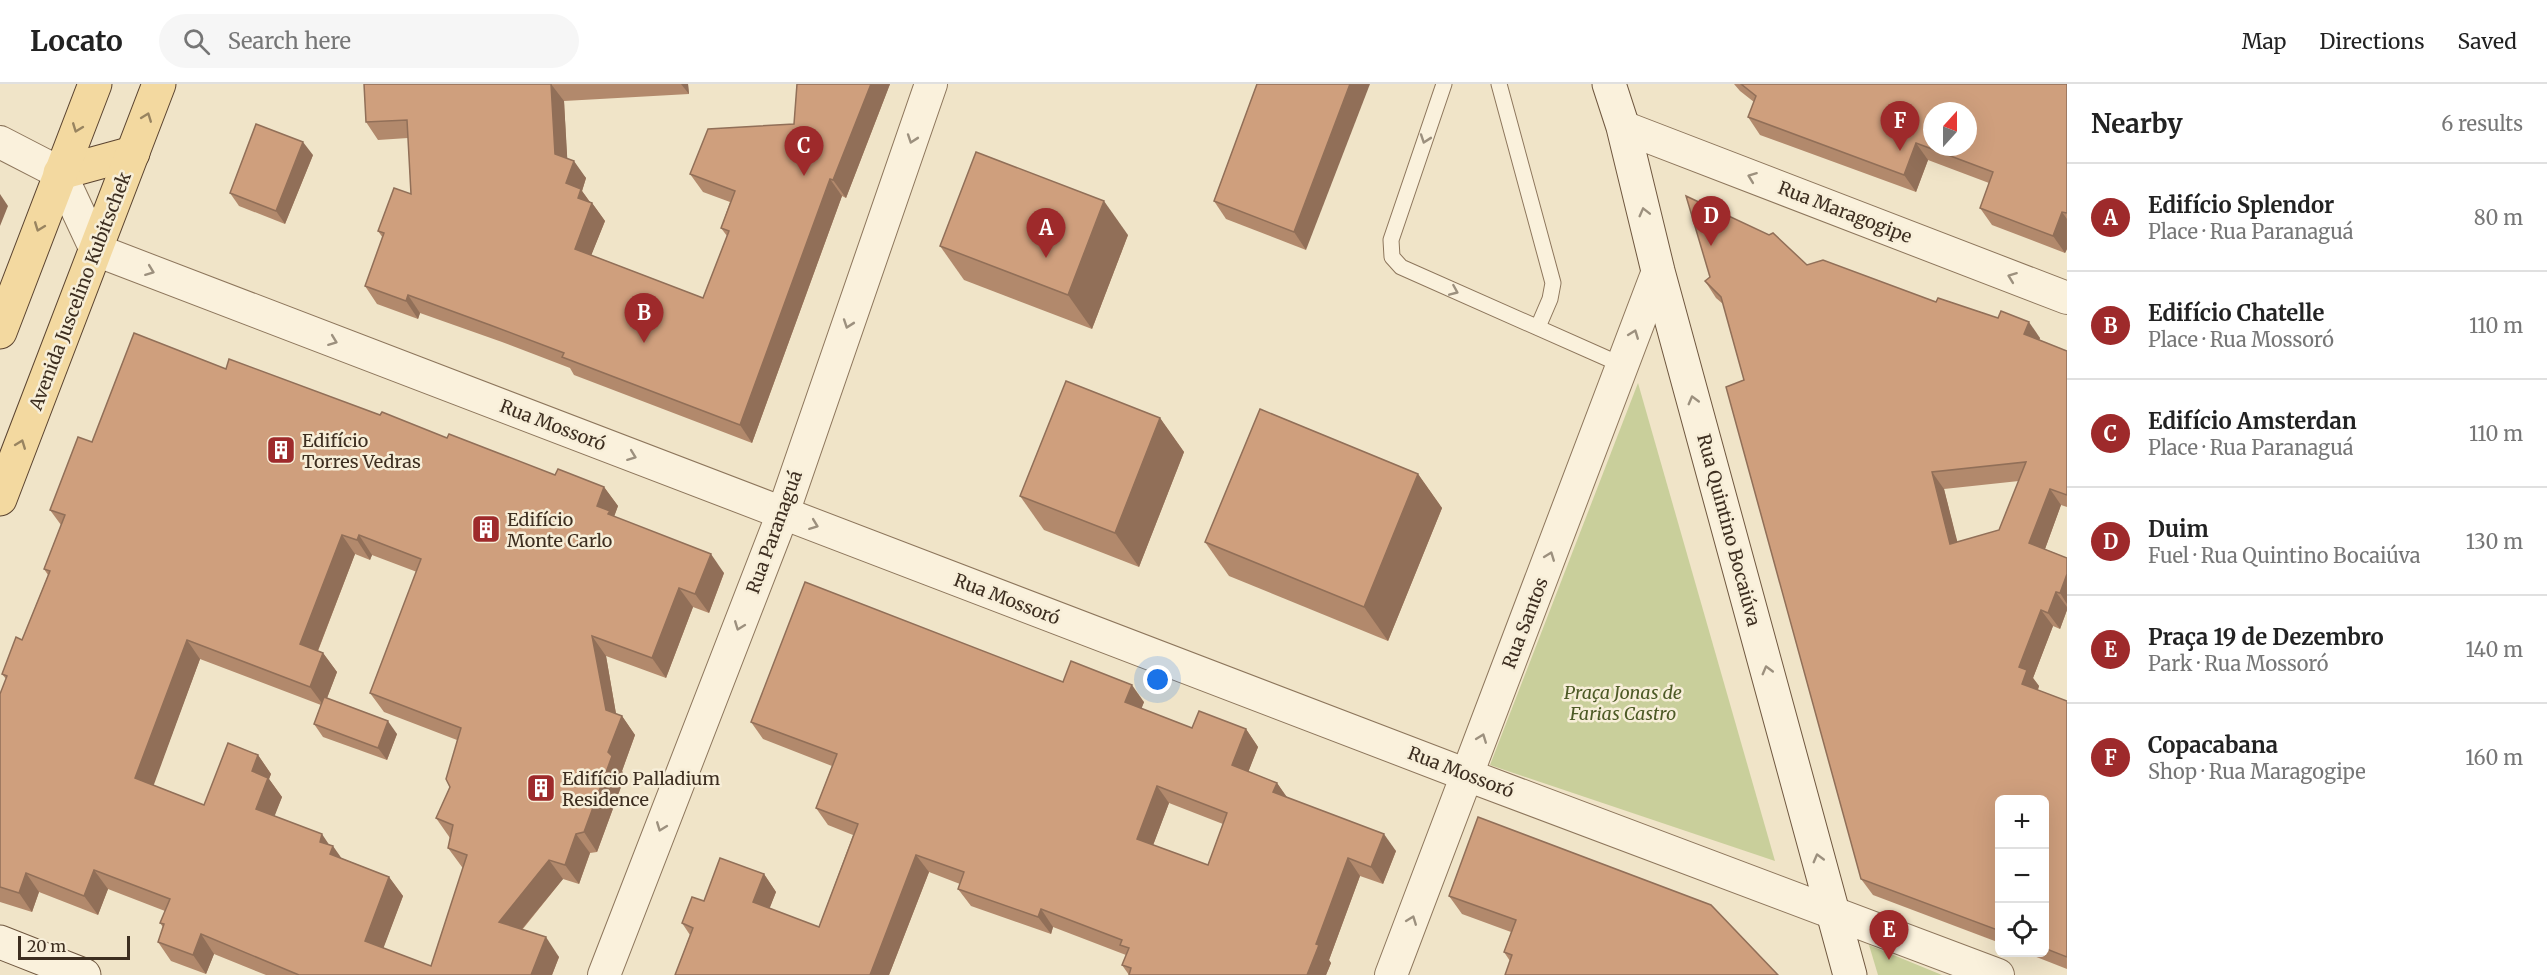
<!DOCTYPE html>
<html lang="en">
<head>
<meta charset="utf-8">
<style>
	body { margin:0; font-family:Merriweather,serif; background:#f6f6f6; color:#222 }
	.controls { position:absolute; right:18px; bottom:18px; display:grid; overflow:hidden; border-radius:9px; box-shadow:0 6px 24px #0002 }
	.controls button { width:54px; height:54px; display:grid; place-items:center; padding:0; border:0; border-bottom:2px solid #e0e0e0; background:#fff; color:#222; font:30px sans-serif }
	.compass { position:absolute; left:1923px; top:18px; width:54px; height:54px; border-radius:50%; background:#fff; box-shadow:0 6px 24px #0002; rotate:21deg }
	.scale { position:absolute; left:18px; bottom:15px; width:112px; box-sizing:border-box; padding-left:6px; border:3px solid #3d2e20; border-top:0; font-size:16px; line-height:21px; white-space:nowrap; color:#3d2e20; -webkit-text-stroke:4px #f7eed8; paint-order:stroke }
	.you { position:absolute; left:1158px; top:596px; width:21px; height:21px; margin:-15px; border:4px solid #fff; border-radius:50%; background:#1a73e8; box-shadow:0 0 0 9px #1a73e833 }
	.badge { display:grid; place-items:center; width:39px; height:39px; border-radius:50%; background:#9e2a2b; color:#fff; font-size:20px; font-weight:700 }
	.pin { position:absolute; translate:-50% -50px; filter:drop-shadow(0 2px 3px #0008) }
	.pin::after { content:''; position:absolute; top:32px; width:21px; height:18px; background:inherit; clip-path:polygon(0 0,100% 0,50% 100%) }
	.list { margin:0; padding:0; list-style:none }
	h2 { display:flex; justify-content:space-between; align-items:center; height:78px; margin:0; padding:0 24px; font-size:26px }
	h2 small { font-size:20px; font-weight:400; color:#767676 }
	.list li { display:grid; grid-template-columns:39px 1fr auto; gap:18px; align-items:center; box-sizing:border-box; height:108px; padding:0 24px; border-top:2px solid #e0e0e0 }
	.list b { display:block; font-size:22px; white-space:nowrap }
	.list p { margin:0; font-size:20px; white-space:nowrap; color:#767676 }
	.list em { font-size:20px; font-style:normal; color:#767676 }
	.icon { flex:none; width:33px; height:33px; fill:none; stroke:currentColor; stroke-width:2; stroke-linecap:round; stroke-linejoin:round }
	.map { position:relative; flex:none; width:2067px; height:891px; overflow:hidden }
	header { display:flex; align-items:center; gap:36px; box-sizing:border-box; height:84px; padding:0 30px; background:#fff; border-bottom:2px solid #e0e0e0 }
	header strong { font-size:28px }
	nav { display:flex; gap:33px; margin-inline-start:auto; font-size:21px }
	.search { width:420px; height:54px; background:#f6f6f6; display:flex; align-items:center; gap:15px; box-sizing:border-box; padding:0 21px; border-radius:33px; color:#767676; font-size:22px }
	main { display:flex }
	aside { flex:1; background:#fff }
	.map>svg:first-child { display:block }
</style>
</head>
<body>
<header>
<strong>Locato</strong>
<div class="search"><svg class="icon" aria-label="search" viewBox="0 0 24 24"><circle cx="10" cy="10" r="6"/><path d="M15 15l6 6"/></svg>Search here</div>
<nav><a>Map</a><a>Directions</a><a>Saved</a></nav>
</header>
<main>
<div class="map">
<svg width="2067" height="891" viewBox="0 0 2067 891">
	<rect width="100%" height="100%" fill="#f0e4c8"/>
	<!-- green -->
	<g fill="#c9cf9b">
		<polygon points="1638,299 1775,777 1490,681"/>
		<polygon points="1869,861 1942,891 1878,891"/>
	</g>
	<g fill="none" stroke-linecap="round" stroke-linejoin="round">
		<!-- lane casing -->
		<g stroke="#8d765c" stroke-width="17">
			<g id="lane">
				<polyline points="1444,0 1391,156 1392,173 1401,183 1622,281"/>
				<polyline points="1499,0 1553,199 1550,215 1538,243"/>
			</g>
		</g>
		<!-- street casing -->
		<g stroke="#8d765c" stroke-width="34">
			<g id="street">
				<polyline points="1623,43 2067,214"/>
				<polyline points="0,58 60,89 96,166 1467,691 1998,891"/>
				<polyline points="604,891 783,429 931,0"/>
				<polyline points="1391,891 1658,187"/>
			</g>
		</g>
		<!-- secondary casing -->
		<g stroke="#6f573f" stroke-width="35">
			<g id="secondary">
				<polyline points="1609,0 1623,43 1658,187 1850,891"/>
				<polyline points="0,858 84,891"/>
			</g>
		</g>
		<!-- primary casing -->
		<g stroke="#5b4430" stroke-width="35">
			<g id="primary">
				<polyline points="60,89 133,69"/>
				<polyline points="0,248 95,0"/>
				<polyline points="0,415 159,0"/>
			</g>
		</g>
		<!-- lane -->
		<use href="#lane" stroke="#faf1dc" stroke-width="15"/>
		<!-- street -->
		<use href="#street" stroke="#faf1dc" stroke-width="32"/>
		<!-- secondary -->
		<use href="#secondary" stroke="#faf1dc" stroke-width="33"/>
		<!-- primary -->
		<use href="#primary" stroke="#f3d9a0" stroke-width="33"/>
	</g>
	<!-- wall -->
	<g fill="#b2896c" fill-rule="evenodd">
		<polygon points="364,0 688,0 689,10 564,17 567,74 586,94 582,107 590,118 592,119 605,137 591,171 703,214 727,152 721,144 730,118 703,108 690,90 794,40 797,0 890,0 846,114 842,112 752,359 574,291 570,284 502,258 420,229 418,235 377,220 365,202 383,154 378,147 411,110 408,54 378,56 366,38"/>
		<polygon points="1257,0 1306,166 1226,135 1214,117"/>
		<polygon points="1734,0 2067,0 2067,165 2065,169 1992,141 1980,124 1989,99 1928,76 1916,108 1760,51 1748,33 1754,18 1740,7"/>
		<polygon points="313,71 285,140 239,122 230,109"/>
		<polygon points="1128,151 1092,245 964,196 940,162"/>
		<path d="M1807,181L1936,218L2040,254L2039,256L2067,267V423L2061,421L2045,465L2067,474V526L2060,545L2053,542L2033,594L2039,602L2038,606L2067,617V885L2024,868H2044V716H2000V859L1873,811L1861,795L1744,296L1723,220L1716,214L1705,197ZM2019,397L1999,446L1957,458L1944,405Z"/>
		<path d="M226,285L380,331L555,391L604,403L618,422L614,432L724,489L709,529L693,523L666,594L606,572L616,630L622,632L635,651L622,687L625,692L597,768L590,769L579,800L563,795L522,846L559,873L552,891H266L214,870L206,890L171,877L158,858L163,843L160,839L165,827L108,805L98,831L39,808L32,828L0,818V610L6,595L2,590L22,556L48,491L44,485L61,441L50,426L92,358ZM355,470L370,476L372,471L417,488L370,609L384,628L457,656L450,703L436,734L450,754L448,764L462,783L463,784L431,882L383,864L403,812L389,793L341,774L330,761L274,732L282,713L269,695L271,690L258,671L204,721L153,701L200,575L321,621L314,640L323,653L387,676L397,650L327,614L337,588L323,569L318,567Z"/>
		<polygon points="1160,334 1184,368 1139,483 1044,446 1020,412"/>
		<polygon points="1418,390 1442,424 1388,557 1229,492 1205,458"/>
		<path d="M1063,598L1144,618L1141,625L1192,644L1246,645L1258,663L1248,688L1277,699L1287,714L1396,767L1383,800L1360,792L1329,876L1331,879L1326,891H1129L1122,881L1126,871L1053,843L1051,850L971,822L958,805L960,800L929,788L889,891H675L690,851L682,839L704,817L764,790L776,808L769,825L819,843L853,751L828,741L816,724L832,682L763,655L751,638ZM1169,719L1223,740L1208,781L1153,761Z"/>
		<polygon points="1449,812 1778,891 1510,877 1504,868 1511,848 1462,830"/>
	</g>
	<!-- shaded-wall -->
	<g fill="#916f58">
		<polygon points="551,0 564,17 568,87 555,70"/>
		<polygon points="681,0 688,0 689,10"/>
		<polygon points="871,0 890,0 846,114 833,96"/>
		<polygon points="1350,0 1370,0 1306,166 1294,148"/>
		<polygon points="303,58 313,71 285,140 276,127"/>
		<polygon points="1916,59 1928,76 1916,108 1904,91"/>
		<polygon points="574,77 586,94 582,107 592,121 592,119 605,137 587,182 575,165 566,99"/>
		<polygon points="830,95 842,112 752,359 740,341"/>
		<polygon points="0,110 8,122 0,142"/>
		<polygon points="1104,117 1128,151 1092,245 1068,211"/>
		<polygon points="2062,128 2067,135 2067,165 2065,169 2053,152"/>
		<polygon points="408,211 420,229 418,235 406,217"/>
		<polygon points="2029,238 2040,254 2035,267 2024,250"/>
		<polygon points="1160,334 1184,368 1139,483 1115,449"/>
		<polygon points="1932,388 1944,405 1962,476 1950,460"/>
		<polygon points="1418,390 1442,424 1388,557 1364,523"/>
		<polygon points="604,403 618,422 614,433 623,446 597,422"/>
		<polygon points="2050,405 2061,421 2041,476 2029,459"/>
		<polygon points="342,451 355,470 313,579 300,560"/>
		<polygon points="359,451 372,471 370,476 357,456"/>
		<polygon points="711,470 724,489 709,529 695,510"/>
		<polygon points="2067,490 2067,520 2060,509"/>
		<polygon points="679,504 693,523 666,594 652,574"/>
		<polygon points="2056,508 2067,523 2067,526 2060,545 2048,529"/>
		<polygon points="2041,526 2053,542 2033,594 2039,602 2034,616 2022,600 2019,583"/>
		<polygon points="592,552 606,572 618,641 622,632 635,651 622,687 625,692 597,768 584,748 606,626"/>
		<polygon points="187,556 200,575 149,714 135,694"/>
		<polygon points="323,569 337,588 324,622 310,603"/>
		<polygon points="1132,601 1144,618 1137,636 1125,618"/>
		<polygon points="388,637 397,650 387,676 378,664"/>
		<polygon points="1246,645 1258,663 1244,699 1232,681"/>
		<polygon points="258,671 271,690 269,695 282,713 270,744 256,725 252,687"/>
		<polygon points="1277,699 1289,716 1273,708"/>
		<polygon points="1157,702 1169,719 1149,772 1137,755"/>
		<polygon points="322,750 332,765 333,762 347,782 344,789 320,758"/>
		<polygon points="576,750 590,769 579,800 565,781"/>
		<polygon points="1384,750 1396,767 1383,800 1371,783"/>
		<polygon points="916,771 929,788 889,891 870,891"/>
		<polygon points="1348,774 1360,792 1329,876 1331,879 1326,891 1307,891 1316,860"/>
		<polygon points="549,776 563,795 512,857 499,838"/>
		<polygon points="94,786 108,805 98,831 84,812"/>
		<polygon points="26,789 39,808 32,828 19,809"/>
		<polygon points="764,790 776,808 765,836 753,818"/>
		<polygon points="389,793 403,812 379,876 365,857"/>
		<polygon points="1041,825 1053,843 1051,850 1038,833"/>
		<polygon points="201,850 214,870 206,890 193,871"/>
		<polygon points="546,853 559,873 552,891 531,891"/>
	</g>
	<!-- building -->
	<g fill="#cf9f7d" stroke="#916f58" stroke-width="1.5" fill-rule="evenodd">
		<polygon points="364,0 551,0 555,70 574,77 566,99 581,105 578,114 592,119 575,165 703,214 729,147 721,144 735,107 690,90 708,45 794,40 797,0 871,0 833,96 830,95 740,341 562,273 564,269 490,241 408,211 406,217 365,202 384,149 378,147 394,104 411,110 407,36 366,38"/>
		<polygon points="1257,0 1350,0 1294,148 1214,117"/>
		<path d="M1741,0H2067V129L2062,128L2053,152L1980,124L1993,88L1916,59L1904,91L1748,33L1756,12ZM1932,27H1968V63H1932Z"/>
		<polygon points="256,40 303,58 276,127 230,109"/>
		<polygon points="976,68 1104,117 1068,211 940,162"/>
		<path d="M1686,112L1769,151L1773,149L1807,181L1823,176L1936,218L1938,214L1998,234L2001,227L2029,238L2024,250L2067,267V411L2050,405L2029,459L2067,474V490L2060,509L2056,508L2048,529L2041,526L2019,583L2027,586L2022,600L2067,617V873L2044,864V716H2000V847L1861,795L1726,303L1744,296L1721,213L1705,197L1710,193ZM2026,378L1999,446L1950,460L1932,388Z"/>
		<path d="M134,249L226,285L229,275L380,331L382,328L447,354L449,350L555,391L558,385L604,403L597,422L610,427L608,430L711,470L695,510L679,504L652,574L592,552L606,626L622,632L608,668L612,672L584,748L576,750L565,781L549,776L499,838L546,853L531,891H299L201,850L193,871L158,858L164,840L160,839L170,815L94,786L84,812L26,789L19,809L0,803V610L7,592L2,590L16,553L22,556L50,487L44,485L65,431L50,426L78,353L92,358ZM342,451L357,456L359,451L421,475L370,609L461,644L446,695L450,703L436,734L453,741L448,764L467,771L431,882L365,857L389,793L330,770L333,762L320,758L322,750L256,725L268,694L252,687L258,671L228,659L204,721L135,694L187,556L310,603L323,569L300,560Z"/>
		<polygon points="1066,297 1160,334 1115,449 1020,412"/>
		<polygon points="1260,325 1418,390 1364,523 1205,458"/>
		<path d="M805,498L1063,598L1071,577L1132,601L1125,618L1192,644L1199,627L1246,645L1232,681L1277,699L1273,708L1384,750L1371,783L1348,774L1316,860L1319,861L1307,891H1129L1131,884L1122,881L1129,864L1120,861L1122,856L1041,825L1038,833L958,805L964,788L916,771L870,891H675L693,844L682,839L692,813L704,817L720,774L764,790L753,818L819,843L858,740L816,724L837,670L751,638ZM1157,702L1227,729L1208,781L1137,755Z"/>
		<polygon points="324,613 388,637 378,664 314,640"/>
		<polygon points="1478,733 1711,821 1778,891 1505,891 1512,871 1504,868 1516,836 1449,812"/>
	</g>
	<!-- one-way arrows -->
	<defs><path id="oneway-chevron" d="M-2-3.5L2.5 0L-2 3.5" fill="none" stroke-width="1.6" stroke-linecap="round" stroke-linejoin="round" transform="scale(1.5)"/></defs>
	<g stroke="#988460">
		<use href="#oneway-chevron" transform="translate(147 33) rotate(-69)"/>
		<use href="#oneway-chevron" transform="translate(77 44) rotate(111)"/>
		<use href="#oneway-chevron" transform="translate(39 143) rotate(111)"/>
		<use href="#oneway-chevron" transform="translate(21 360) rotate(-69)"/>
	</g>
	<g stroke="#9c907e">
		<use href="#oneway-chevron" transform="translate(912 55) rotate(109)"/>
		<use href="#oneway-chevron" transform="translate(1425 55) rotate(109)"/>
		<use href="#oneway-chevron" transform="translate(1752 93) rotate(-159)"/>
		<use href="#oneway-chevron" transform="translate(1644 128) rotate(-104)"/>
		<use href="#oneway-chevron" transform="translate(150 187) rotate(21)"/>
		<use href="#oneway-chevron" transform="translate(2012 193) rotate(-159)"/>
		<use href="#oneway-chevron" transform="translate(1454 207) rotate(23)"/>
		<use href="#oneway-chevron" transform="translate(848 240) rotate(109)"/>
		<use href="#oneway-chevron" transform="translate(1634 250) rotate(-69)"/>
		<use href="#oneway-chevron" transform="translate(333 257) rotate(21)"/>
		<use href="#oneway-chevron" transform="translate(1693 316) rotate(-105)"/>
		<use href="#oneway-chevron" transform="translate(632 372) rotate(21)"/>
		<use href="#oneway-chevron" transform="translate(814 441) rotate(21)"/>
		<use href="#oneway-chevron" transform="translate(1550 472) rotate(-69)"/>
		<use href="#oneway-chevron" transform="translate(739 542) rotate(111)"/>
		<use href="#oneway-chevron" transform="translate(1767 586) rotate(-105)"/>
		<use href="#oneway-chevron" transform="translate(1482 654) rotate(-69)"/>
		<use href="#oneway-chevron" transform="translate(661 743) rotate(111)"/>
		<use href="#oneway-chevron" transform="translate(1818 774) rotate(-105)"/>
		<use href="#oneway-chevron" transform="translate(1412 836) rotate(-69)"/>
	</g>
	<!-- icons -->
	<defs>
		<g id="building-square" transform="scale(1.5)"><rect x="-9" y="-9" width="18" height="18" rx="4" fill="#9e2a2b" stroke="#f7eed8"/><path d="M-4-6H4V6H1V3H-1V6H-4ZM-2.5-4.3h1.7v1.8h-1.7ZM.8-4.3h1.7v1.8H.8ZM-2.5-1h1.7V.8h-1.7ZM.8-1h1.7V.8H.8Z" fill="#fff"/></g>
	</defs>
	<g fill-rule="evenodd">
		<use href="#building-square" x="281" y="366"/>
		<use href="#building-square" x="486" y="445"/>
		<use href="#building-square" x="541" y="704"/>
	</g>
	<g text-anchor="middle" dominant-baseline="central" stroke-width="5" stroke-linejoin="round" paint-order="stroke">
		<!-- street labels -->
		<g font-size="18" fill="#3d2e20" stroke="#f7eed8">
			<text transform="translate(1845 128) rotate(21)">Rua Maragogipe</text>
			<text transform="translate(80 207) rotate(-69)">Avenida Juscelino Kubitschek</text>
			<text transform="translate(553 341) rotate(21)">Rua Mossoró</text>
			<text transform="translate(1729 446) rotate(75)">Rua Quintino Bocaiúva</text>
			<text transform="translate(774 448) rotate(-70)">Rua Paranaguá</text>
			<text transform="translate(1007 515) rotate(21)">Rua Mossoró</text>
			<text transform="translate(1525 539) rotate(-69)">Rua Santos</text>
			<text transform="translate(1461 688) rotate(21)">Rua Mossoró</text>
		</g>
		<!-- poi labels -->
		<g font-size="18" fill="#3d2e20" stroke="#f7eed8" text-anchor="start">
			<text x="302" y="356">Edifício<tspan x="302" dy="21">Torres Vedras</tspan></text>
			<text x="507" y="435">Edifício<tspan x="507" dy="21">Monte Carlo</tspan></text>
			<text x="562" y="694">Edifício Palladium<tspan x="562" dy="21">Residence</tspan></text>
		</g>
		<!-- park labels -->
		<g font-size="18" font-style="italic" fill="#4d5a26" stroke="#f7eed8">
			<text x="1623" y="608">Praça Jonas de<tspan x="1623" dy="21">Farias Castro</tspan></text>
		</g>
	</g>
</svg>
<div class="controls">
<button>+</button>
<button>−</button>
<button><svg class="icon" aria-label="locate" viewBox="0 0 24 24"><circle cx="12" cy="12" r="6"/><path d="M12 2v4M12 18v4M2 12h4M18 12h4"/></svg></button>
</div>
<svg class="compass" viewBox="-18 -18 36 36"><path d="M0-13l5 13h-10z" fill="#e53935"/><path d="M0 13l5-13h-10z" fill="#767676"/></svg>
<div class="scale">20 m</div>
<div class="you"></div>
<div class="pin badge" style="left:1046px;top:174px">A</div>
<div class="pin badge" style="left:644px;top:259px">B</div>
<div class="pin badge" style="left:804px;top:92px">C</div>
<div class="pin badge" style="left:1711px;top:162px">D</div>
<div class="pin badge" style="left:1889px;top:876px">E</div>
<div class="pin badge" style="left:1900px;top:67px">F</div>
</div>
<aside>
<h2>Nearby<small>6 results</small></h2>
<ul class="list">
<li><span class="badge">A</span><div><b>Edifício Splendor</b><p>Place · Rua Paranaguá</p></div><em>80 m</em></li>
<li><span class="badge">B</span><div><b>Edifício Chatelle</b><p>Place · Rua Mossoró</p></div><em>110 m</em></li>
<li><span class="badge">C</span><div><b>Edifício Amsterdan</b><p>Place · Rua Paranaguá</p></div><em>110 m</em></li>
<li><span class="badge">D</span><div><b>Duim</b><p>Fuel · Rua Quintino Bocaiúva</p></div><em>130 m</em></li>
<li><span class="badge">E</span><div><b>Praça 19 de Dezembro</b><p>Park · Rua Mossoró</p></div><em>140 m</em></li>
<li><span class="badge">F</span><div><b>Copacabana</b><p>Shop · Rua Maragogipe</p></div><em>160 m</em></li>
</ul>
</aside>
</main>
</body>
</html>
